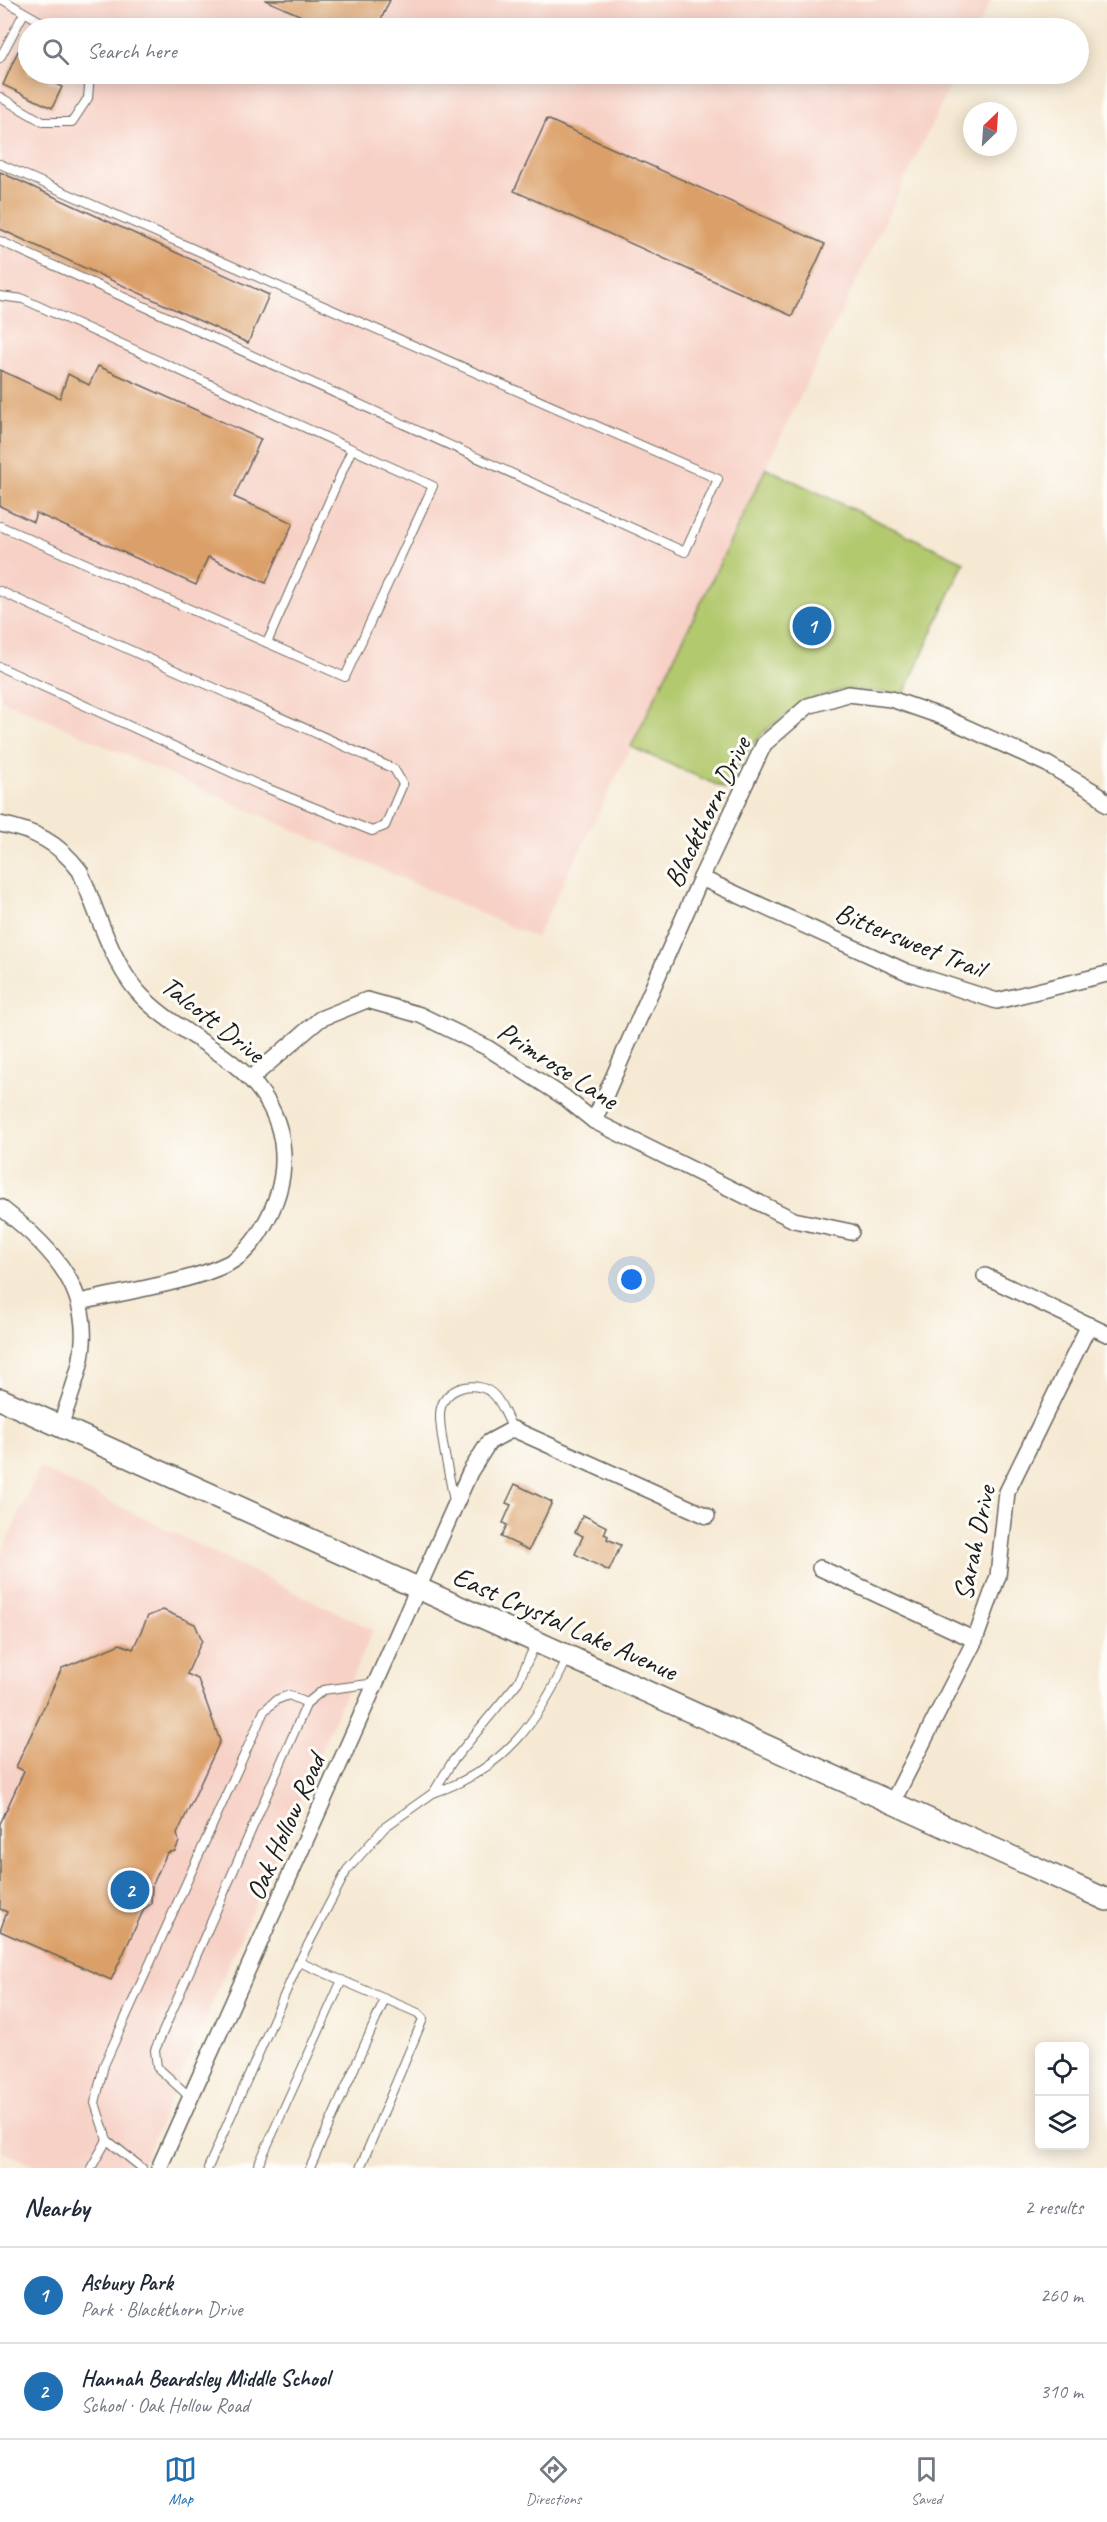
<!DOCTYPE html>
<html lang="en">
<head>
<meta charset="utf-8">
<style>
	body { margin:0; font-family:Caveat,sans-serif; background:#f6f6f7; color:#1f2937 }
	.controls { position:absolute; right:18px; bottom:18px; display:grid; overflow:hidden; border-radius:9px; box-shadow:0 3px 15px #0003 }
	.controls button { width:54px; height:54px; display:grid; place-items:center; padding:0; border:0; border-bottom:2px solid #e0e1e3; background:#fff; color:#1f2937; font:30px sans-serif }
	.compass { position:absolute; left:963px; top:102px; width:54px; height:54px; border-radius:50%; background:#fff; box-shadow:0 3px 15px #0003; rotate:25deg }
	.you { position:absolute; left:632px; top:1280px; width:21px; height:21px; margin:-15px; border:4px solid #fff; border-radius:50%; background:#1a73e8; box-shadow:0 0 0 9px #1a73e833 }
	.badge { display:grid; place-items:center; width:39px; height:39px; border-radius:50%; background:#1f6fb2; color:#fff; font-size:20px; font-weight:700 }
	.pin { position:absolute; translate:-50% -50%; border:3px solid #fff; box-shadow:0 2px 6px #0006 }
	.list { margin:0; padding:0; list-style:none }
	h2 { display:flex; justify-content:space-between; align-items:center; height:78px; margin:0; padding:0 24px; font-size:26px }
	h2 small { font-size:20px; font-weight:400; color:#747a83 }
	.list li { display:grid; grid-template-columns:39px 1fr auto; gap:18px; align-items:center; box-sizing:border-box; height:96px; padding:0 24px; border-top:2px solid #e0e1e3 }
	.list b { display:block; font-size:22px; white-space:nowrap }
	.list p { margin:0; font-size:20px; white-space:nowrap; color:#747a83 }
	.list em { font-size:20px; font-style:normal; color:#747a83 }
	.icon { flex:none; width:33px; height:33px; fill:none; stroke:currentColor; stroke-width:2; stroke-linecap:round; stroke-linejoin:round }
	.map { position:relative; flex:none; width:1107px; height:2168px; overflow:hidden }
	.search { position:absolute; background:#fff; box-shadow:0 3px 15px #0003; left:18px; right:18px; top:18px; height:66px; display:flex; align-items:center; gap:15px; box-sizing:border-box; padding:0 21px; border-radius:33px; color:#747a83; font-size:22px }
	.sheet { height:270px; background:#fff }
	nav { display:flex; justify-content:space-around; align-items:center; box-sizing:border-box; height:84px; border-top:2px solid #e0e1e3; background:#fff; font-size:16px; color:#747a83 }
	nav a { display:grid; justify-items:center; gap:3px }
	nav .on { color:#1f6fb2 }
	.map>svg:first-child { display:block }
</style>
</head>
<body>
<div class="map">
<svg width="1107" height="2168" viewBox="0 0 1107 2168">
	<rect width="100%" height="100%" fill="#fdfcf7"/>
	<filter id="ink" filterUnits="userSpaceOnUse"><feTurbulence type="fractalNoise" baseFrequency=".0167" numOctaves="2"/><feDisplacementMap in="SourceGraphic" scale="12" xChannelSelector="R" yChannelSelector="G"/><feConvolveMatrix kernelMatrix="1 2 1 2 8 2 1 2 1" color-interpolation-filters="sRGB"/></filter>
	<filter id="wash" filterUnits="userSpaceOnUse"><feTurbulence type="fractalNoise" baseFrequency=".008" numOctaves="4" result="noise"/><feDisplacementMap in="SourceGraphic" scale="24" xChannelSelector="R" yChannelSelector="G"/><feGaussianBlur stdDeviation="1.35" result="paint"/><feColorMatrix in="noise" values="0 0 0 0 0 0 0 0 0 0 0 0 0 0 0 0 0 1.4 0 .05"/><feComposite in="paint" operator="in"/></filter>
	<g filter="url(#wash)">
		<rect width="100%" height="100%" fill="#f6e9d3"/>
		<!-- built -->
		<g fill="#f7d1c6">
			<polygon points="0,0 991,0 977,28 28,28 28,74 956,74 631,747 536,938 0,699"/>
			<polygon points="40,1468 373,1630 141,2168 41,2168 0,2151 0,1558"/>
		</g>
		<!-- green -->
		<polygon fill="#b3c96e" stroke="#687245" stroke-width="1.5" points="766,468 964,562 904,694 846,689 805,701 766,730 745,753 726,789 631,747"/>
		<g id="blocks">
			<!-- building -->
			<g fill="#dba069">
				<polygon points="265,0 390,0 377,28 329,28"/>
				<polygon points="18,51 28,56 28,74 50,74 47,80 62,87 52,108 3,85"/>
				<polygon points="547,119 825,244 792,316 514,191"/>
				<polygon points="0,172 269,295 248,343 0,229"/>
				<polygon points="98,366 261,439 234,497 293,523 266,583 208,557 196,585 36,513 33,522 0,506 0,370 60,398 68,374 89,385"/>
				<polygon points="515,1484 552,1502 529,1550 501,1537 507,1525 503,1523 511,1505 506,1503"/>
				<polygon points="583,1515 607,1527 604,1534 608,1536 607,1539 621,1545 609,1571 575,1554 583,1536 575,1532"/>
				<polygon points="163,1610 195,1624 202,1640 187,1674 198,1679 220,1741 177,1834 179,1842 175,1851 167,1853 152,1886 151,1904 144,1909 111,1980 0,1931 7,1912 0,1909 0,1824 24,1771 16,1767 62,1668 120,1644 133,1649 148,1616"/>
			</g>
		</g>
	</g>
	<g filter="url(#ink)">
		<use href="#blocks" fill-opacity="0" stroke="#68645c" stroke-width="1.5"/>
		<g fill="none" stroke-linecap="round" stroke-linejoin="round">
			<!-- lane casing -->
			<g stroke="#68645c" stroke-width="10">
				<g id="lane">
					<polyline points="3,0 52,28"/>
					<polyline points="0,58 24,13"/>
					<polyline points="0,97 43,122 72,122 88,98 90,74"/>
					<polyline points="0,164 718,479 685,552 0,241"/>
					<polyline points="0,296 23,299 433,486 345,677 0,526"/>
					<path d="M0,591C131,652 263,708 394,769L403,784L385,826L372,831L259,785L0,667"/>
					<polyline points="267,643 352,449"/>
					<path d="M454,1502C450,1475 440,1441 440,1415C440,1387 478,1377 495,1396C503,1405 507,1419 513,1429"/>
					<path d="M536,1643L518,1682L452,1762L433,1793C504,1770 539,1721 568,1657"/>
					<polyline points="299,1962 418,2013 423,2019 360,2168"/>
					<polyline points="191,2098 157,2067 155,2050 307,1703 323,1690 376,1683"/>
					<polyline points="91,2168 107,2140"/>
					<polyline points="142,2168 107,2140 95,2103 104,2065 264,1711 276,1700 289,1695 307,1703"/>
					<polyline points="208,2168 299,1962 347,1870 385,1827 433,1793"/>
					<polyline points="257,2168 342,1980"/>
					<polyline points="310,2168 385,1999"/>
				</g>
			</g>
			<!-- street casing -->
			<g stroke="#68645c" stroke-width="18">
				<g id="street">
					<path d="M0,824C35,831 58,842 80,871C96,908 111,961 137,991C168,1027 218,1045 251,1080C291,1123 292,1178 263,1227C255,1241 244,1255 229,1263C192,1282 122,1292 80,1302"/>
					<polyline points="701,878 907,972 997,1001 1107,974"/>
					<polyline points="250,1079 320,1019 367,1000 420,1015 486,1047 564,1097 594,1121 794,1220 851,1232"/>
					<polyline points="594,1121 701,878 764,744 808,706 848,694 891,699 943,717 1047,764 1098,794 1107,805"/>
					<path d="M0,1207C53,1248 96,1292 80,1364C75,1385 67,1406 60,1426"/>
					<polyline points="985,1276 1107,1334"/>
					<polyline points="820,1568 975,1640"/>
					<polyline points="892,1803 975,1640 998,1576 1007,1492 1089,1325"/>
					<polyline points="159,2168 470,1472 489,1442 513,1429 707,1516"/>
				</g>
			</g>
			<!-- secondary casing -->
			<g stroke="#68645c" stroke-width="24">
				<polyline id="secondary" points="0,1399 1107,1900"/>
			</g>
			<!-- lane -->
			<use href="#lane" stroke="#fff" stroke-width="8"/>
			<!-- street -->
			<use href="#street" stroke="#fff" stroke-width="15"/>
			<!-- secondary -->
			<use href="#secondary" stroke="#fff" stroke-width="21"/>
		</g>
	</g>
	<g text-anchor="middle" dominant-baseline="central" stroke-width="6" stroke-linejoin="round" paint-order="stroke">
		<!-- street labels -->
		<g font-size="28" fill="#1c1c1c" stroke="#fdfcf7">
			<text transform="translate(707 812) rotate(-64)">Blackthorn Drive</text>
			<text transform="translate(910 940) rotate(22)">Bittersweet Trail</text>
			<text transform="translate(213 1019) rotate(38)">Talcott Drive</text>
			<text transform="translate(558 1065) rotate(33)">Primrose Lane</text>
			<text transform="translate(974 1543) rotate(-78)">Sarah Drive</text>
			<text transform="translate(565 1623) rotate(24)">East Crystal Lake Avenue</text>
			<text transform="translate(285 1827) rotate(-66)">Oak Hollow Road</text>
		</g>
	</g>
</svg>
<div class="controls">
<button><svg class="icon" aria-label="locate" viewBox="0 0 24 24"><circle cx="12" cy="12" r="6"/><path d="M12 2v4M12 18v4M2 12h4M18 12h4"/></svg></button>
<button><svg class="icon" aria-label="layers" viewBox="0 0 24 24"><path d="M12 4l9 5-9 5-9-5zM3 14l9 5 9-5"/></svg></button>
</div>
<svg class="compass" viewBox="-18 -18 36 36"><path d="M0-13l5 13h-10z" fill="#e53935"/><path d="M0 13l5-13h-10z" fill="#747a83"/></svg>
<div class="you"></div>
<div class="pin badge" style="left:812px;top:626px">1</div>
<div class="pin badge" style="left:130px;top:1890px">2</div>
<div class="search"><svg class="icon" aria-label="search" viewBox="0 0 24 24"><circle cx="10" cy="10" r="6"/><path d="M15 15l6 6"/></svg>Search here</div>
</div>
<section class="sheet">
<h2>Nearby<small>2 results</small></h2>
<ul class="list">
<li><span class="badge">1</span><div><b>Asbury Park</b><p>Park · Blackthorn Drive</p></div><em>260 m</em></li>
<li><span class="badge">2</span><div><b>Hannah Beardsley Middle School</b><p>School · Oak Hollow Road</p></div><em>310 m</em></li>
</ul>
</section>
<nav>
<a class="on"><svg class="icon" aria-label="map" viewBox="0 0 24 24"><path d="M3 6l6-2 6 2 6-2v14l-6 2-6-2-6 2zM9 4v14M15 6v14"/></svg>Map</a>
<a><svg class="icon" aria-label="directions" viewBox="0 0 24 24"><path d="M12 3l9 9-9 9-9-9zM9 14v-3h6M13 9l2 2-2 2"/></svg>Directions</a>
<a><svg class="icon" aria-label="saved" viewBox="0 0 24 24"><path d="M7 4h10v16l-5-4-5 4z"/></svg>Saved</a>
</nav>
</body>
</html>
